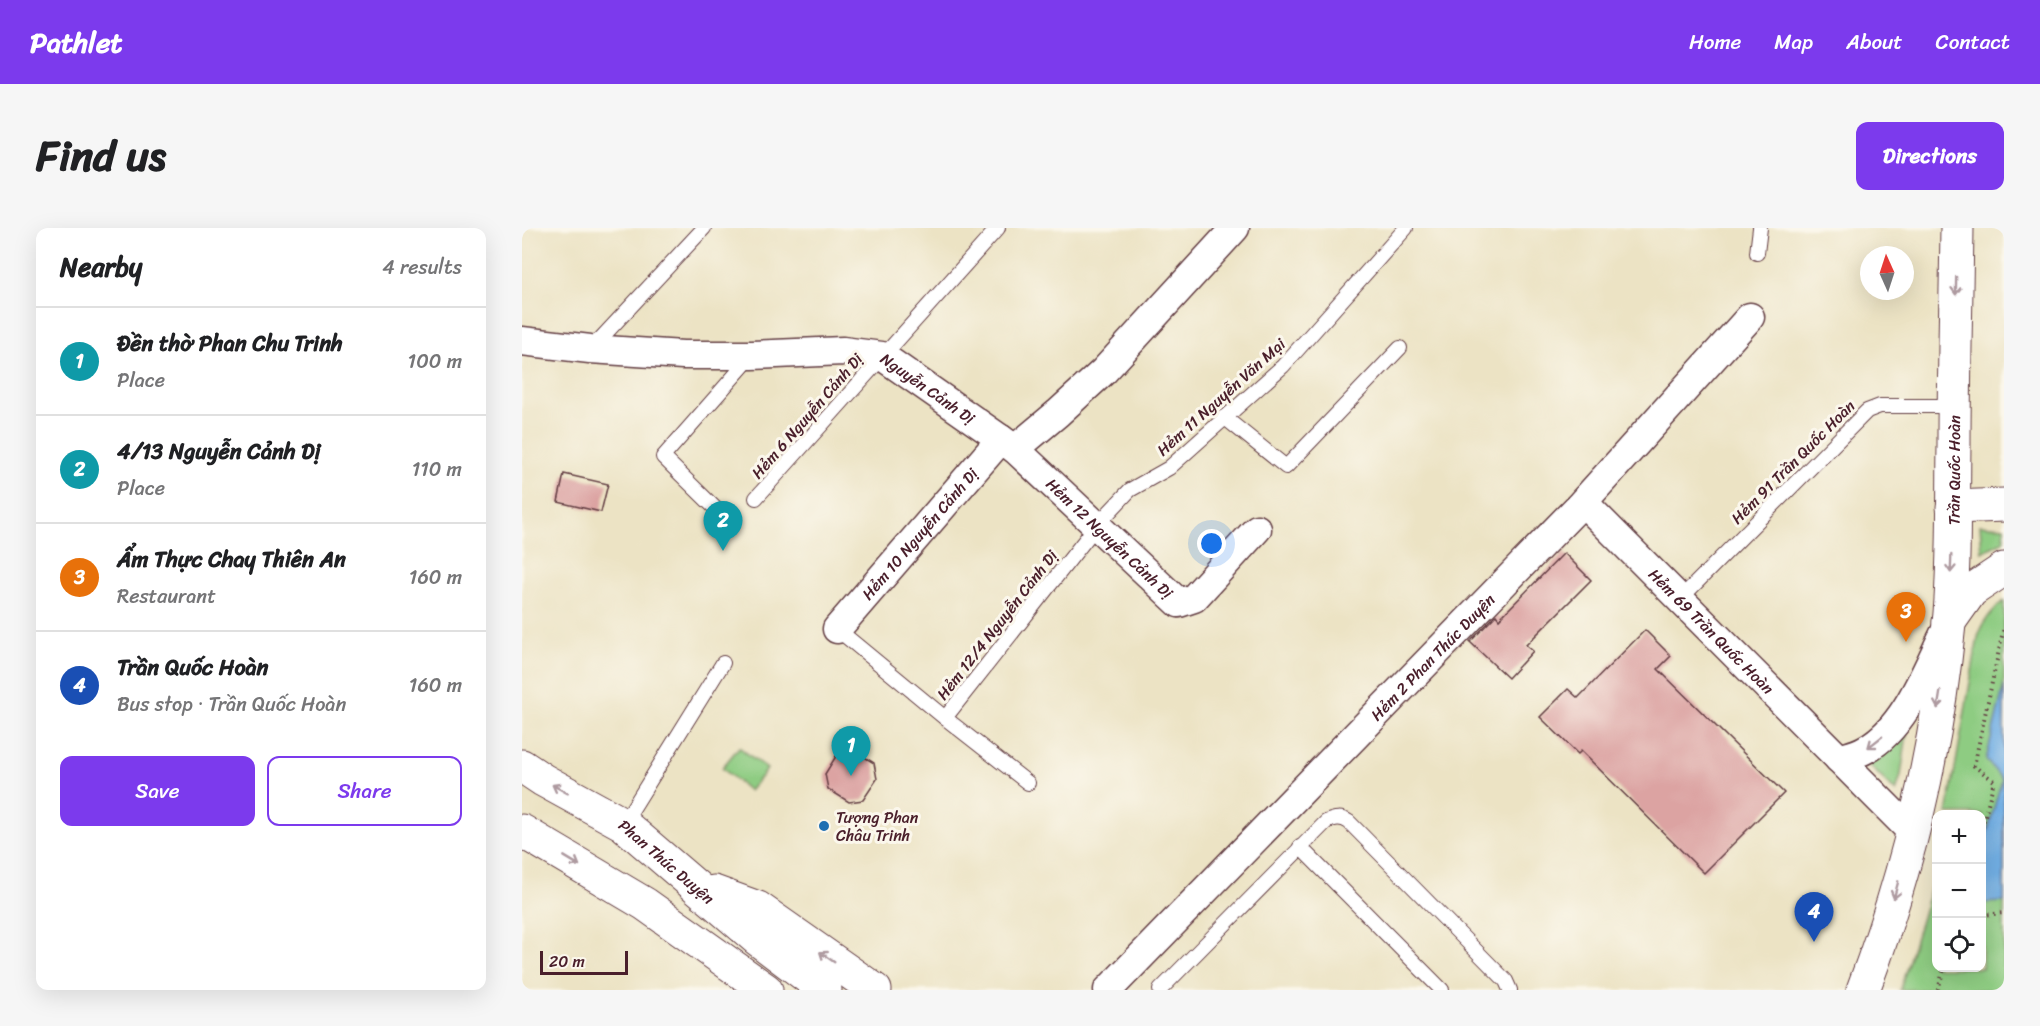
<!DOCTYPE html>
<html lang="en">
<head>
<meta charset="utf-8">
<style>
	body { margin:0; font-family:Sriracha,sans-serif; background:#f6f6f6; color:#202124 }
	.controls { position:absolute; right:18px; bottom:18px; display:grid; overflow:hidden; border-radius:12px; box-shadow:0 6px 24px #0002 }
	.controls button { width:54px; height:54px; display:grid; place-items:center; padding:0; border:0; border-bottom:2px solid #e0e0e0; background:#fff; color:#202124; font:30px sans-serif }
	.compass { position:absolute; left:1338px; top:18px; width:54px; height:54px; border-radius:50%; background:#fff; box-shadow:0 6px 24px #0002; rotate:357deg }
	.scale { position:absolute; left:18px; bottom:15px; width:88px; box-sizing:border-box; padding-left:6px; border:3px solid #4a1f2b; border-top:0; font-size:16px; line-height:21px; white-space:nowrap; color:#4a1f2b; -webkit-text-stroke:4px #fbf7ec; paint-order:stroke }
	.you { position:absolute; left:690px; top:316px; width:21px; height:21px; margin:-15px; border:4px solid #fff; border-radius:50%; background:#1a73e8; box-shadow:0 0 0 9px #1a73e833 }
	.badge { display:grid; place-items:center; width:39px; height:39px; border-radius:50%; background:#7c3aed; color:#fff; font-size:20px; font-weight:700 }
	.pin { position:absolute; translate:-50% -50px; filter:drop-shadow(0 2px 3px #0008) }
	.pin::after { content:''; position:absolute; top:32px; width:21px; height:18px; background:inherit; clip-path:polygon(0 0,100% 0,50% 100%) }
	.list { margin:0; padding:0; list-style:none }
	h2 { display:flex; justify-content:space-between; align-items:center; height:78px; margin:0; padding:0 24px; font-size:26px }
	h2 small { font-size:20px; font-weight:400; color:#757577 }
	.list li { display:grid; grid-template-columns:39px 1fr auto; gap:18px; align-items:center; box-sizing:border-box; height:108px; padding:0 24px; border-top:2px solid #e0e0e0 }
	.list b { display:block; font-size:22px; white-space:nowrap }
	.list p { margin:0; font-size:20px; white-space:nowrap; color:#757577 }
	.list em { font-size:20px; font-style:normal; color:#757577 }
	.actions { display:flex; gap:12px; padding:18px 24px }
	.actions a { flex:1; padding:14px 0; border:2px solid #7c3aed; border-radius:12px; text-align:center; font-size:21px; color:#7c3aed }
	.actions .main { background:#7c3aed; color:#fff }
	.icon { flex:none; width:33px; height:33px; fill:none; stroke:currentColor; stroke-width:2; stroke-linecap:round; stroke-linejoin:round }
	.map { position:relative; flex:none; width:1482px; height:762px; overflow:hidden; border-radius:12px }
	header { display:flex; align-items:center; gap:36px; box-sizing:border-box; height:84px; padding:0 30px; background:#7c3aed; color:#fff }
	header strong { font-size:28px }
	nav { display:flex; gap:33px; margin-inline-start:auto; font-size:21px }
	.intro { display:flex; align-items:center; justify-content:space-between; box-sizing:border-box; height:144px; padding:0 36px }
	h1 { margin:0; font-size:42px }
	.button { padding:15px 27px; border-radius:12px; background:#7c3aed; color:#fff; font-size:21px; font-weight:700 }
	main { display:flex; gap:36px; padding:0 36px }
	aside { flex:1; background:#fff; border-radius:12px; box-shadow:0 6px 24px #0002 }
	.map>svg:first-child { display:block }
</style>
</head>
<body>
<header>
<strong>Pathlet</strong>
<nav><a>Home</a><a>Map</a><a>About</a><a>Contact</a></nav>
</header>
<div class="intro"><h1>Find us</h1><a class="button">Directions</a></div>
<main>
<aside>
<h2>Nearby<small>4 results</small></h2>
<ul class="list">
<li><span class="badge" style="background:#0f9aa8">1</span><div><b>Đền thờ Phan Chu Trinh</b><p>Place</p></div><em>100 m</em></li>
<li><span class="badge" style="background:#0f9aa8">2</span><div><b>4/13 Nguyễn Cảnh Dị</b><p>Place</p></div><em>110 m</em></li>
<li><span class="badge" style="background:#e8710a">3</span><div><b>Ẩm Thực Chay Thiên An</b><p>Restaurant</p></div><em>160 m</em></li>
<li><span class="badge" style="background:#1a4fb4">4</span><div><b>Trần Quốc Hoàn</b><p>Bus stop · Trần Quốc Hoàn</p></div><em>160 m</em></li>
</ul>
<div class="actions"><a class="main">Save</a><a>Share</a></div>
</aside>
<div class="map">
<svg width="1482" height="762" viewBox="0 0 1482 762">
	<rect width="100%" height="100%" fill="#fbf7ec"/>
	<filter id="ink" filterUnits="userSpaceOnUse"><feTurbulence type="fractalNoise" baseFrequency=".0167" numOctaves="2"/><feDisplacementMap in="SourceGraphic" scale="12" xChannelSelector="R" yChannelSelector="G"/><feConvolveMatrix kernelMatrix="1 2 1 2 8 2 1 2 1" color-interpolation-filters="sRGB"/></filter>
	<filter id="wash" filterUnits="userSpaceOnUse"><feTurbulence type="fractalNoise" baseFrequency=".008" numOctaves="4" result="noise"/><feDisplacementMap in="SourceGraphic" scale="24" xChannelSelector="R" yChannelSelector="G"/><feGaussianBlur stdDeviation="1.35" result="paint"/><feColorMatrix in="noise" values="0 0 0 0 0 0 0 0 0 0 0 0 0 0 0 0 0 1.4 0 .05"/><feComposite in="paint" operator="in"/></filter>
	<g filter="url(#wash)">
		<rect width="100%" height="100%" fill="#ece3c4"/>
		<!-- green -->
		<g fill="#8ecc82" stroke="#6c7656" stroke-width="1.5">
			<polygon points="1458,297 1482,299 1482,313 1460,324"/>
			<path d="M1482,373V762H1378L1409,659L1414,635V740H1460V586H1425L1456,409C1462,393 1468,384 1482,373Z"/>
			<polygon points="1386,498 1379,547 1374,564 1344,534"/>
			<polygon points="217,519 245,541 227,563 200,540"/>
		</g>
		<!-- water -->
		<polygon fill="#71aee3" stroke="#5e6687" stroke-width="1.5" points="1482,457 1482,674 1460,675 1460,623 1480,551 1464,532"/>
		<g id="blocks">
			<!-- building -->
			<g fill="#dca3a2">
				<polygon points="42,246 86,256 79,284 36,274"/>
				<polygon points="1042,325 1069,352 1004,417 1011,423 986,450 948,414 974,387 977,391"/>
				<polygon points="1123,402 1149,428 1136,441 1262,565 1182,645 1059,523 1056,526 1018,489 1046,461 1056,470"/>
				<polygon points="331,522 352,535 355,551 341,572 327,574 306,561 303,546 316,525"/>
			</g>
		</g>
	</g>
	<g filter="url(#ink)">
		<use href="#blocks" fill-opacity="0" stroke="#623c42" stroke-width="1.5"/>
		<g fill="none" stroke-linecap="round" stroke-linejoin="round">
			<!-- service casing -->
			<g stroke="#623c42" stroke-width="16">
				<g id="service">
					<polyline points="1235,25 1238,0"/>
					<polyline points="69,121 182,0"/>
					<polyline points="702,189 764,239 878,120"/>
					<polyline points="234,270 476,0"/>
					<polyline points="195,282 141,229 229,129"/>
					<polyline points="1158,371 1345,183 1358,178 1432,178"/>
					<polyline points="315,401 423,490"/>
					<polyline points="506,555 423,490 575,297 608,262 647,240 761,138 884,0"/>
					<polyline points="101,596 201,435"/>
					<polyline points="778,619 920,762"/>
					<path d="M638,762L804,594C813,590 819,589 827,594L984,753L988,762"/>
				</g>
			</g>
			<!-- minor casing -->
			<g stroke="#623c42" stroke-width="31">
				<g id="minor">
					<path id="s1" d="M0,113L68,121L161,127H230L321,123L360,128L493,221L536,185L582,143L713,0"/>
					<path id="s2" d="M493,221L657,375L672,370L735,301"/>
					<path id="s3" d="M1061,274L1390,604"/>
					<path id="s4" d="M315,401L479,211"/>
					<path d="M1317,531C1326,528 1336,526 1344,521C1383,500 1404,442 1423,404"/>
					<path id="s5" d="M586,762L1061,274L1228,89"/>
				</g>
			</g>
			<!-- secondary casing -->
			<g stroke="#623c42" stroke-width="35">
				<g id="secondary">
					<path id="s6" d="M0,538L21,552L101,596L234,710L303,762"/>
					<polyline points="0,603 123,676 244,762"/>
					<polyline points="192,664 236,680 353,762"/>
				</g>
			</g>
			<!-- primary casing -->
			<g stroke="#623c42" stroke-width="35">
				<g id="primary">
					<polyline points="1431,279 1482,277"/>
					<polyline points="1427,394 1449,363 1482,341"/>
					<path id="s7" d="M1341,762C1385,645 1415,520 1427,396C1433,339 1431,276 1432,218C1432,146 1434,73 1435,0"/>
				</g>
			</g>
			<!-- path -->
			<g stroke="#623c42" stroke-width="4" stroke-dasharray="1.5 4.5" stroke-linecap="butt">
				<polyline points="1460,599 1472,553 1452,538 1482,399"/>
				<polyline points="1460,687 1482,685"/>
				<polyline points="1416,762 1422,740"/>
			</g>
			<!-- service -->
			<use href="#service" stroke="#fff" stroke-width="14"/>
			<!-- minor -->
			<use href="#minor" stroke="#fff" stroke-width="28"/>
			<!-- secondary -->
			<use href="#secondary" stroke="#fff" stroke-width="33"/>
			<!-- primary -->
			<use href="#primary" stroke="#fff" stroke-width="33"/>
		</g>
		<!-- one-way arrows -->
		<defs><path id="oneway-shaft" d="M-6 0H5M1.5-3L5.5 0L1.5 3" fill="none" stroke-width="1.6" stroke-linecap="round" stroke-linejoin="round" transform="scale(1.5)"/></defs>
		<g stroke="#ae9aa0">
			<use href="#oneway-shaft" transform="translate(1434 58) rotate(91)"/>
			<use href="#oneway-shaft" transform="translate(1429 336) rotate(92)"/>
			<use href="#oneway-shaft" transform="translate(1417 472) rotate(99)"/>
			<use href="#oneway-shaft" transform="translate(1353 514) rotate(142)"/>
			<use href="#oneway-shaft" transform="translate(38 561) rotate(-151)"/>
			<use href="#oneway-shaft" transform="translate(50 633) rotate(31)"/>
			<use href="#oneway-shaft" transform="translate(1374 662) rotate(105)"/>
			<use href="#oneway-shaft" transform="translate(305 729) rotate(-145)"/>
		</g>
	</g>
	<!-- markers -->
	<circle fill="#1f6fb2" stroke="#fbf7ec" stroke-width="2" cx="302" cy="598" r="6"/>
	<g text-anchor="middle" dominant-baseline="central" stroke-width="6" stroke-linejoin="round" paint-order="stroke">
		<!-- street labels -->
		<g font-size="16" fill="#4a1f2b" stroke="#fbf7ec">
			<text stroke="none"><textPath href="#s1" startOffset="417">Nguyễn Cảnh Dị</textPath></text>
			<text transform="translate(699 169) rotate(-42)">Hẻm 11 Nguyễn Văn Mại</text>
			<text transform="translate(285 188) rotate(-49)">Hẻm 6 Nguyễn Cảnh Dị</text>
			<text transform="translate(1271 234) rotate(-45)">Hẻm 91 Trần Quốc Hoàn</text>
			<text stroke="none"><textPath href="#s7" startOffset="531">Trần Quốc Hoàn</textPath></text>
			<text stroke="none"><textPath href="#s4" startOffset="126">Hẻm 10 Nguyễn Cảnh Dị</textPath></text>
			<text stroke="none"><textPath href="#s2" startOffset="130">Hẻm 12 Nguyễn Cảnh Dị</textPath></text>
			<text transform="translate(475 397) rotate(-52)">Hẻm 12/4 Nguyễn Cảnh Dị</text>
			<text stroke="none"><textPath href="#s3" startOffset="182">Hẻm 69 Trần Quốc Hoàn</textPath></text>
			<text stroke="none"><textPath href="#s5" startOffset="465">Hẻm 2 Phan Thúc Duyện</textPath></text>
			<text stroke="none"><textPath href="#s6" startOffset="174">Phan Thúc Duyện</textPath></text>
		</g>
		<!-- poi labels -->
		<g font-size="16" fill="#4a1f2b" stroke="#fbf7ec" text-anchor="start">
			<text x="314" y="589">Tượng Phan<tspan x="314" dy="18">Châu Trinh</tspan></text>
		</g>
	</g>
</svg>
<div class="controls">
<button>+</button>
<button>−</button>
<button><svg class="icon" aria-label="locate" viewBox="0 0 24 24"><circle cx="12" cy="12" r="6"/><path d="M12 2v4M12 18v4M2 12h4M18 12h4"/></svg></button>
</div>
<svg class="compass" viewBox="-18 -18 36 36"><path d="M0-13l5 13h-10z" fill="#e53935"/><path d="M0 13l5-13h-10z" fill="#757577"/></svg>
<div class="scale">20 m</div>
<div class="you"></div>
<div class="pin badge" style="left:329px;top:548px;background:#0f9aa8">1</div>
<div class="pin badge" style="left:201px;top:323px;background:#0f9aa8">2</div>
<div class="pin badge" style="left:1384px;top:414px;background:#e8710a">3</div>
<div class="pin badge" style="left:1292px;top:714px;background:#1a4fb4">4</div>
</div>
</main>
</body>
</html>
